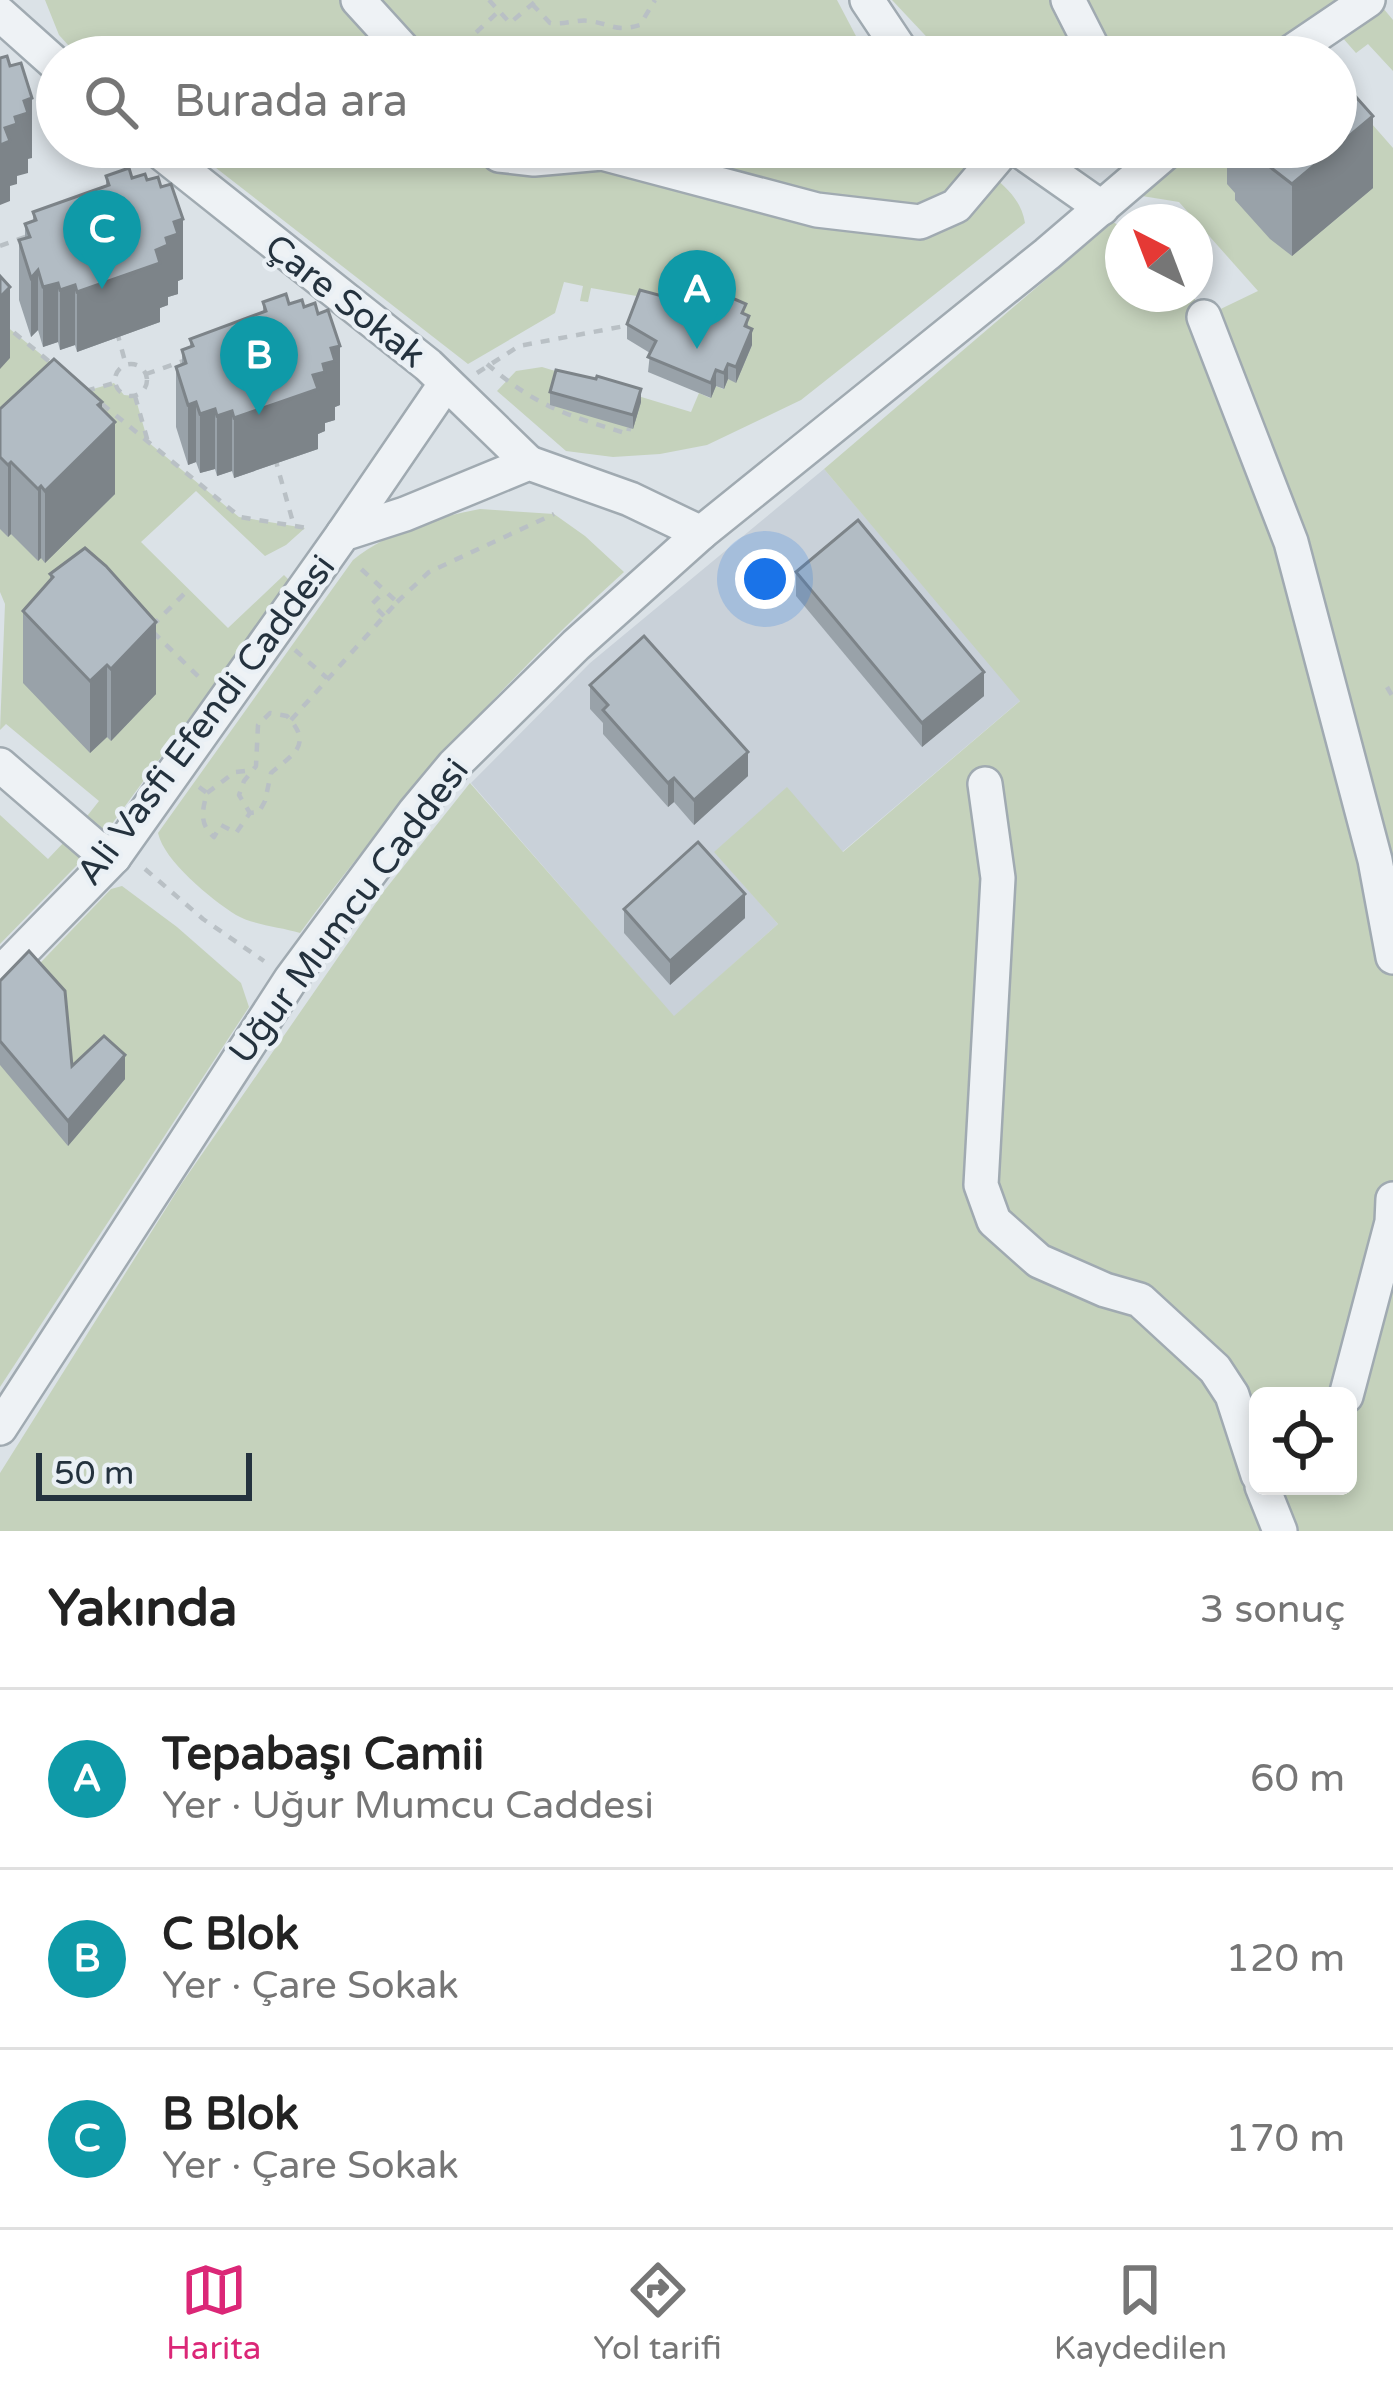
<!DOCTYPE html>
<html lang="tr">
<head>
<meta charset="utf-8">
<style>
	body { margin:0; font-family:"Varela Round",sans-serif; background:#f6f6f6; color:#222 }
	.controls { position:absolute; right:36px; bottom:36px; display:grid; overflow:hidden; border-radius:18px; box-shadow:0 6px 18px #0003 }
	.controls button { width:108px; height:108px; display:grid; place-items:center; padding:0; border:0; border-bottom:3px solid #e0e0e0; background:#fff; color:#222; font:60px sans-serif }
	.compass { position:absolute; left:1105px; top:204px; width:108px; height:108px; border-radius:50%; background:#fff; box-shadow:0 6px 18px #0003; rotate:318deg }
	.scale { position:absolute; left:36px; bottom:30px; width:216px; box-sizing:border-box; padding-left:12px; border:6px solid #24323e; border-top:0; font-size:33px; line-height:42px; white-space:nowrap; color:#24323e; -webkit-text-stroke:9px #eaf0f5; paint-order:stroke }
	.you { position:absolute; left:765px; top:579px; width:42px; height:42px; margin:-30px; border:9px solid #fff; border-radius:50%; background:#1a73e8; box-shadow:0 0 0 18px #1a73e833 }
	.badge { display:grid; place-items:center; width:78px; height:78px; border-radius:50%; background:#db2777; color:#fff; font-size:39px; font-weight:700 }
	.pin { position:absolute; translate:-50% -99px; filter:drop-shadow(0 3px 6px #0008) }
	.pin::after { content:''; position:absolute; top:63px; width:42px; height:36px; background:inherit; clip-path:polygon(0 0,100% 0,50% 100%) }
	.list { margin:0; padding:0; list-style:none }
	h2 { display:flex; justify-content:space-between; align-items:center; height:156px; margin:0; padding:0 48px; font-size:51px }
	h2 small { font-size:39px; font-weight:400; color:#767676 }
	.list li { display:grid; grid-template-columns:78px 1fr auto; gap:36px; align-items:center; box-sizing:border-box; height:180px; padding:0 48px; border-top:3px solid #e0e0e0 }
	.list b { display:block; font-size:45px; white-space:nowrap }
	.list p { margin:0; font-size:39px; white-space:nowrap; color:#767676 }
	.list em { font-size:39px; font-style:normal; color:#767676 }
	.icon { flex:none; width:66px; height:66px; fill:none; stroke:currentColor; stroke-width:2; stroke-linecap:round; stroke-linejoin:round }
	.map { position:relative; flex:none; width:1393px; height:1531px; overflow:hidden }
	.search { position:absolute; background:#fff; box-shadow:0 6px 18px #0003; left:36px; right:36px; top:36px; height:132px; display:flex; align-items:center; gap:30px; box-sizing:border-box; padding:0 42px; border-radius:66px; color:#767676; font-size:45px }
	.sheet { height:696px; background:#fff }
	nav { display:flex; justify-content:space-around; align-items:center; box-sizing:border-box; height:168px; border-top:3px solid #e0e0e0; background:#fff; font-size:33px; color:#767676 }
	nav a { display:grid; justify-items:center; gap:6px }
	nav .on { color:#db2777 }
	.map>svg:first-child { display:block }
</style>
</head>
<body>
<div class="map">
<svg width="1393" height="1531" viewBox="0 0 1393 1531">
	<rect width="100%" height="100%" fill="#dbe2e7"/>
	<!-- built -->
	<polygon fill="#c9d1d9" points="824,469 1021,700 842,852 787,788 715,852 778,924 674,1017 471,783 590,663"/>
	<!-- green -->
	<g fill="#c5d2bc" fill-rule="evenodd">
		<polygon points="45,0 837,0 867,57 79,57 59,35"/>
		<polygon points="892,0 1336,0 1254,57 953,57 938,49"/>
		<polygon points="1383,8 1393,20 1393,71 1368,44 1356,53 1341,36"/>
		<path d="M1336,83L1393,148V1531H0V1473L182,1183L384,891L470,783L674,1016L778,924L714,852L787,787L843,852L1020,701L824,469L1113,222L1123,228V294H1192L1204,317L1258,291L1179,202L1142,196L1198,147H1336ZM1258,1396H1348V1486H1258Z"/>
		<path d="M189,147H947C977,167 1019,185 1025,223L801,400L707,445L660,454L613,457L566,451L497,391L516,371L542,367L691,412L699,393L710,398L716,386L723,389L728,379L736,382L752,345L682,304L591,288L588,302L580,301L583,286L564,282L555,313L468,364Z"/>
		<polygon points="0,321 86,391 114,383 124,395 135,396 148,442 239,517 305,528 286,545 265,556 196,491 141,542 228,628 284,575 290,581 109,828 99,828 84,820 99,801 6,724 0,730 5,604 0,592"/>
		<path d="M480,509L554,514L585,536L624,572C502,682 397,801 300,933C280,927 253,925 236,915C211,899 164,861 158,833L353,560C391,530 434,518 480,509Z"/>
		<polygon points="0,815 48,859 66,840 80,856 79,863 0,944"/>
		<polygon points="122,886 177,927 241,983 249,1007 0,1387 0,1005 111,889"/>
	</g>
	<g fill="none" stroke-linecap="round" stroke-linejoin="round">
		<!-- minor casing -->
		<g stroke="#a0aab1" stroke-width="38">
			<g id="minor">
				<polyline points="358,0 410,57"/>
				<polyline points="867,0 905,57"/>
				<polyline points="1068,0 1097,57"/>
				<polyline points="0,14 57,65"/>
				<polyline points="1284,57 1368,0"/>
				<polyline points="154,147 428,365 529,463"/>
				<polyline points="492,147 499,155 534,159 602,153 817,210 920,222 956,206 1006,147"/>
				<polyline points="1015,147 1102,208"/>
				<polyline points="1204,317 1291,542 1375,860 1393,957"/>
				<polyline points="343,534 446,383"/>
				<polyline points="0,765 94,846 114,857"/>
				<polyline points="985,784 998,878 981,1185 994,1221 1039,1261 1105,1290 1140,1300 1215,1369 1232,1395 1258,1475"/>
				<polyline points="0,974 114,857 343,534 405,514 529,463 630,499 701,533"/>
				<polyline points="1346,1396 1392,1222 1393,1199"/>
				<polyline points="0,1428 291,979 414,813 454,765 576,645 701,533 1047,254 1172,147"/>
				<polyline points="1262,1486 1280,1531"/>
			</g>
		</g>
		<!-- path -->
		<g stroke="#b9c0c5" stroke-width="4.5" stroke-dasharray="9 9" stroke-linecap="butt">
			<polyline points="489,0 510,23 537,0"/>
			<path d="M532,4L550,23C564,25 577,19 590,21C614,25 615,32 640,25L655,0"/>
			<polyline points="450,57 499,11"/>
			<polyline points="0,246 28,236"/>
			<polyline points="0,321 51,363"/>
			<polyline points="117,332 126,365"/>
			<circle cx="131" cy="380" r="16"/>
			<path d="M487,364C537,407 567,415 628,434L629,428"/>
			<polyline points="477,373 519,346 630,325"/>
			<polyline points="146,374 183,361"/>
			<polyline points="86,391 114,383"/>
			<polyline points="135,396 148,442"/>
			<polyline points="102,404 240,517 307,528"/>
			<polyline points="275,458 294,526"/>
			<polyline points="397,602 429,572 554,514"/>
			<polyline points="384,616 372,604 385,591"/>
			<polyline points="152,626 188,590"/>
			<polyline points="153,632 201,679"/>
			<polyline points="295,650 327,678"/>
			<polyline points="1387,687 1393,697"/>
			<polyline points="291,720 397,602 359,567"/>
			<path d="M199,787L207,793C202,811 199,824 214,837L221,825L236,833L250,813L259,812L265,801L271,773C293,754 314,745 287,716L270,713L258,725L256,766L244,781L239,795L250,813"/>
			<polyline points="207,793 235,772 253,770"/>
			<polyline points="145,869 203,919 264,961"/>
		</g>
		<!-- minor -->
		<use href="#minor" stroke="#eef2f5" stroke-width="33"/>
	</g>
	<!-- wall -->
	<g fill="#99a2a9">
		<polygon points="1227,147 1336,147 1373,188 1292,256 1270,239 1235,200 1235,193 1227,184"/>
		<polygon points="106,176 132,178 183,279 178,281 178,294 168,297 168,305 160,308 160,322 77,352 75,345 60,350 58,342 43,347 38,330 31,337 19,300 19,240 25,239 25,224 33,221 33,212 106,186"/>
		<polygon points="677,300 746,315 752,345 736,383 728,379 724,389 716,386 711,398 648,372 650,353 627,339 627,324"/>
		<polygon points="263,302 289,304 340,405 335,407 335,420 325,423 325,431 318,434 318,449 234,478 232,471 217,476 215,469 200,473 196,462 188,465 176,427 176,367 182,365 182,350 190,347 190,339 263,312"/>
		<polygon points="550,392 641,402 633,429 550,405"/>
		<polygon points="0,409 102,410 115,494 45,563 41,558 38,561 11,534 8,537 0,529"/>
		<polygon points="796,572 984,696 922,747 796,596"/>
		<polygon points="50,574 156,694 111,741 107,737 90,753 23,683 23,611 50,580"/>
		<polygon points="590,685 748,776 694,825 674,802 668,807 603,734 603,723 590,709"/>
		<polygon points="624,909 745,918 670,985 624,933"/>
		<polygon points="0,981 72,1066 125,1079 68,1146 0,1065"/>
	</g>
	<!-- shaded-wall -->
	<g fill="#7d8489">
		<polygon points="32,98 32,158 28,159 28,173 17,176 17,184 10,186 10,201 0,205 0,145 5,128 15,117 24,101"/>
		<polygon points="1373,116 1373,188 1292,256 1292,184"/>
		<polygon points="183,219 183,279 178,281 178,294 168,297 168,305 160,308 160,322 77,352 77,292 156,250 166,238 174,222"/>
		<polygon points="38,270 38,330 31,337 31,278"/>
		<polygon points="58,283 58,342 43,347 43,287"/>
		<polygon points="75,285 75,345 60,350 60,290"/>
		<polygon points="10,287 10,358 0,369 0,297"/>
		<polygon points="752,329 752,345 736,383 736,367"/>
		<polygon points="340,346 340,405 335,407 335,420 325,423 325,431 318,434 318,449 234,478 234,418 323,364 331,348"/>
		<polygon points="728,364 728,379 724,389 724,373"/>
		<polygon points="716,370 716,386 711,398 711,383"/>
		<polygon points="641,389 641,402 633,429 633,415"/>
		<polygon points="102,402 102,435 115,422 115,494 45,563 45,491"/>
		<polygon points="196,402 196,462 188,465 188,405"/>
		<polygon points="215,409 215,469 200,473 200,414"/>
		<polygon points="232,411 232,471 217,476 217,416"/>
		<polygon points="11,462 11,534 8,537 8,465"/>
		<polygon points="41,486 41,558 38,561 38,489"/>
		<polygon points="156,622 156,694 111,741 111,669"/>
		<polygon points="107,665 107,737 90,753 90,681"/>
		<polygon points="984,672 984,696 922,747 922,723"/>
		<polygon points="748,752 748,776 694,825 694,800"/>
		<polygon points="674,778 674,802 668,807 668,783"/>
		<polygon points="745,894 745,918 670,985 670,961"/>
		<polygon points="125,1055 125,1079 68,1146 68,1121"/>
	</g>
	<!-- building -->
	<g fill="#b2bcc4" stroke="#7d8489" stroke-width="3">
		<polygon points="1298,47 1302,52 1305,49 1312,57 1287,57"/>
		<polygon points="7,56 10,66 21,63 32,98 24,101 28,113 15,117 17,124 5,128 10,141 0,145 0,58"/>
		<polygon points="1340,79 1373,116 1292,184 1270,167 1252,147 1336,147 1336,82"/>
		<polygon points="129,168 132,178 145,174 147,180 158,177 161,187 171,184 183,219 174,222 178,234 166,238 168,245 156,250 160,263 77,292 75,285 60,290 58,283 43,287 38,270 31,278 19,240 30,237 25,224 36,220 33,212 109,185 106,176"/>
		<polygon points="0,276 10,287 0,297"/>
		<polygon points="700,284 746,304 742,313 749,316 745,326 752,329 736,367 728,364 724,373 716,370 711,383 648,357 656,341 627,324 640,290 677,300 682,288 696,294"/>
		<polygon points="286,294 289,304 302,300 304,307 315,303 318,314 328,310 340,346 331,348 335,361 323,364 325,372 313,375 318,389 234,418 232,411 217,416 215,409 200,414 196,402 188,405 176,367 186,363 182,350 193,346 190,339 266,311 263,302"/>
		<polygon points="54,359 102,402 98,405 115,422 45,491 41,486 38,489 11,462 8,465 0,457 0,409"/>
		<polygon points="556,370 596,379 597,376 641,389 633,415 550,392"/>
		<polygon points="858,520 984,672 922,723 796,572"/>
		<polygon points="85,548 106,566 156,622 111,669 107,665 90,681 23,611 53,577 50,574"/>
		<polygon points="644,636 748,752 694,800 674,778 668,783 603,710 608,705 590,685"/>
		<polygon points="698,842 745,894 670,961 624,909"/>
		<polygon points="29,951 65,991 72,1066 104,1036 125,1055 68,1121 0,1041 0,981"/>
	</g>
	<g text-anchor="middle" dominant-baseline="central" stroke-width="9" stroke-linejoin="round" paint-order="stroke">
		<!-- street labels -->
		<g font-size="36" fill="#24323e" stroke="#eaf0f5">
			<text transform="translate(345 301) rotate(38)">Çare Sokak</text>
			<text transform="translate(206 720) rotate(-53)">Ali Vasfi Efendi Caddesi</text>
			<text transform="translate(349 911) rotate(-53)">Uğur Mumcu Caddesi</text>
		</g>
	</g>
</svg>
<div class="controls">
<button><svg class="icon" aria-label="locate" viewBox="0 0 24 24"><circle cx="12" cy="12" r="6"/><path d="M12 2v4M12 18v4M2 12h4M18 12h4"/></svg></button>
</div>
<svg class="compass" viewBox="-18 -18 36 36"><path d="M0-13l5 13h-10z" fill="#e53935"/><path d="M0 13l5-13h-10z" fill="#767676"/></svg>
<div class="scale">50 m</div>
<div class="you"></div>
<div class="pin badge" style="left:697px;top:349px;background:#0f9aa8">A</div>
<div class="pin badge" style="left:259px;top:415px;background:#0f9aa8">B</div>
<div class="pin badge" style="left:102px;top:289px;background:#0f9aa8">C</div>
<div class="search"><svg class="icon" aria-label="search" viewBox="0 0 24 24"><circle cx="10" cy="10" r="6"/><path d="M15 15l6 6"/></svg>Burada ara</div>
</div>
<section class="sheet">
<h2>Yakında<small>3 sonuç</small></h2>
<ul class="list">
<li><span class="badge" style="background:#0f9aa8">A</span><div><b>Tepabaşı Camii</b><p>Yer · Uğur Mumcu Caddesi</p></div><em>60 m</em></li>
<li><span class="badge" style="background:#0f9aa8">B</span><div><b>C Blok</b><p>Yer · Çare Sokak</p></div><em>120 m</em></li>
<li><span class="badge" style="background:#0f9aa8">C</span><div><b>B Blok</b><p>Yer · Çare Sokak</p></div><em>170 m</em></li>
</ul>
</section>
<nav>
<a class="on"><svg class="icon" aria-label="map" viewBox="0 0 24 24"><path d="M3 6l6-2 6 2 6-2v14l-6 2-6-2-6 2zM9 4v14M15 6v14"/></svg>Harita</a>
<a><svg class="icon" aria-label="directions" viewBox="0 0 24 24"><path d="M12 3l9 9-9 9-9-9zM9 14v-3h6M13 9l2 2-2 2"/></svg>Yol tarifi</a>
<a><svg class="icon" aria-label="saved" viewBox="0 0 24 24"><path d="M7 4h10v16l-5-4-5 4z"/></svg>Kaydedilen</a>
</nav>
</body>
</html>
